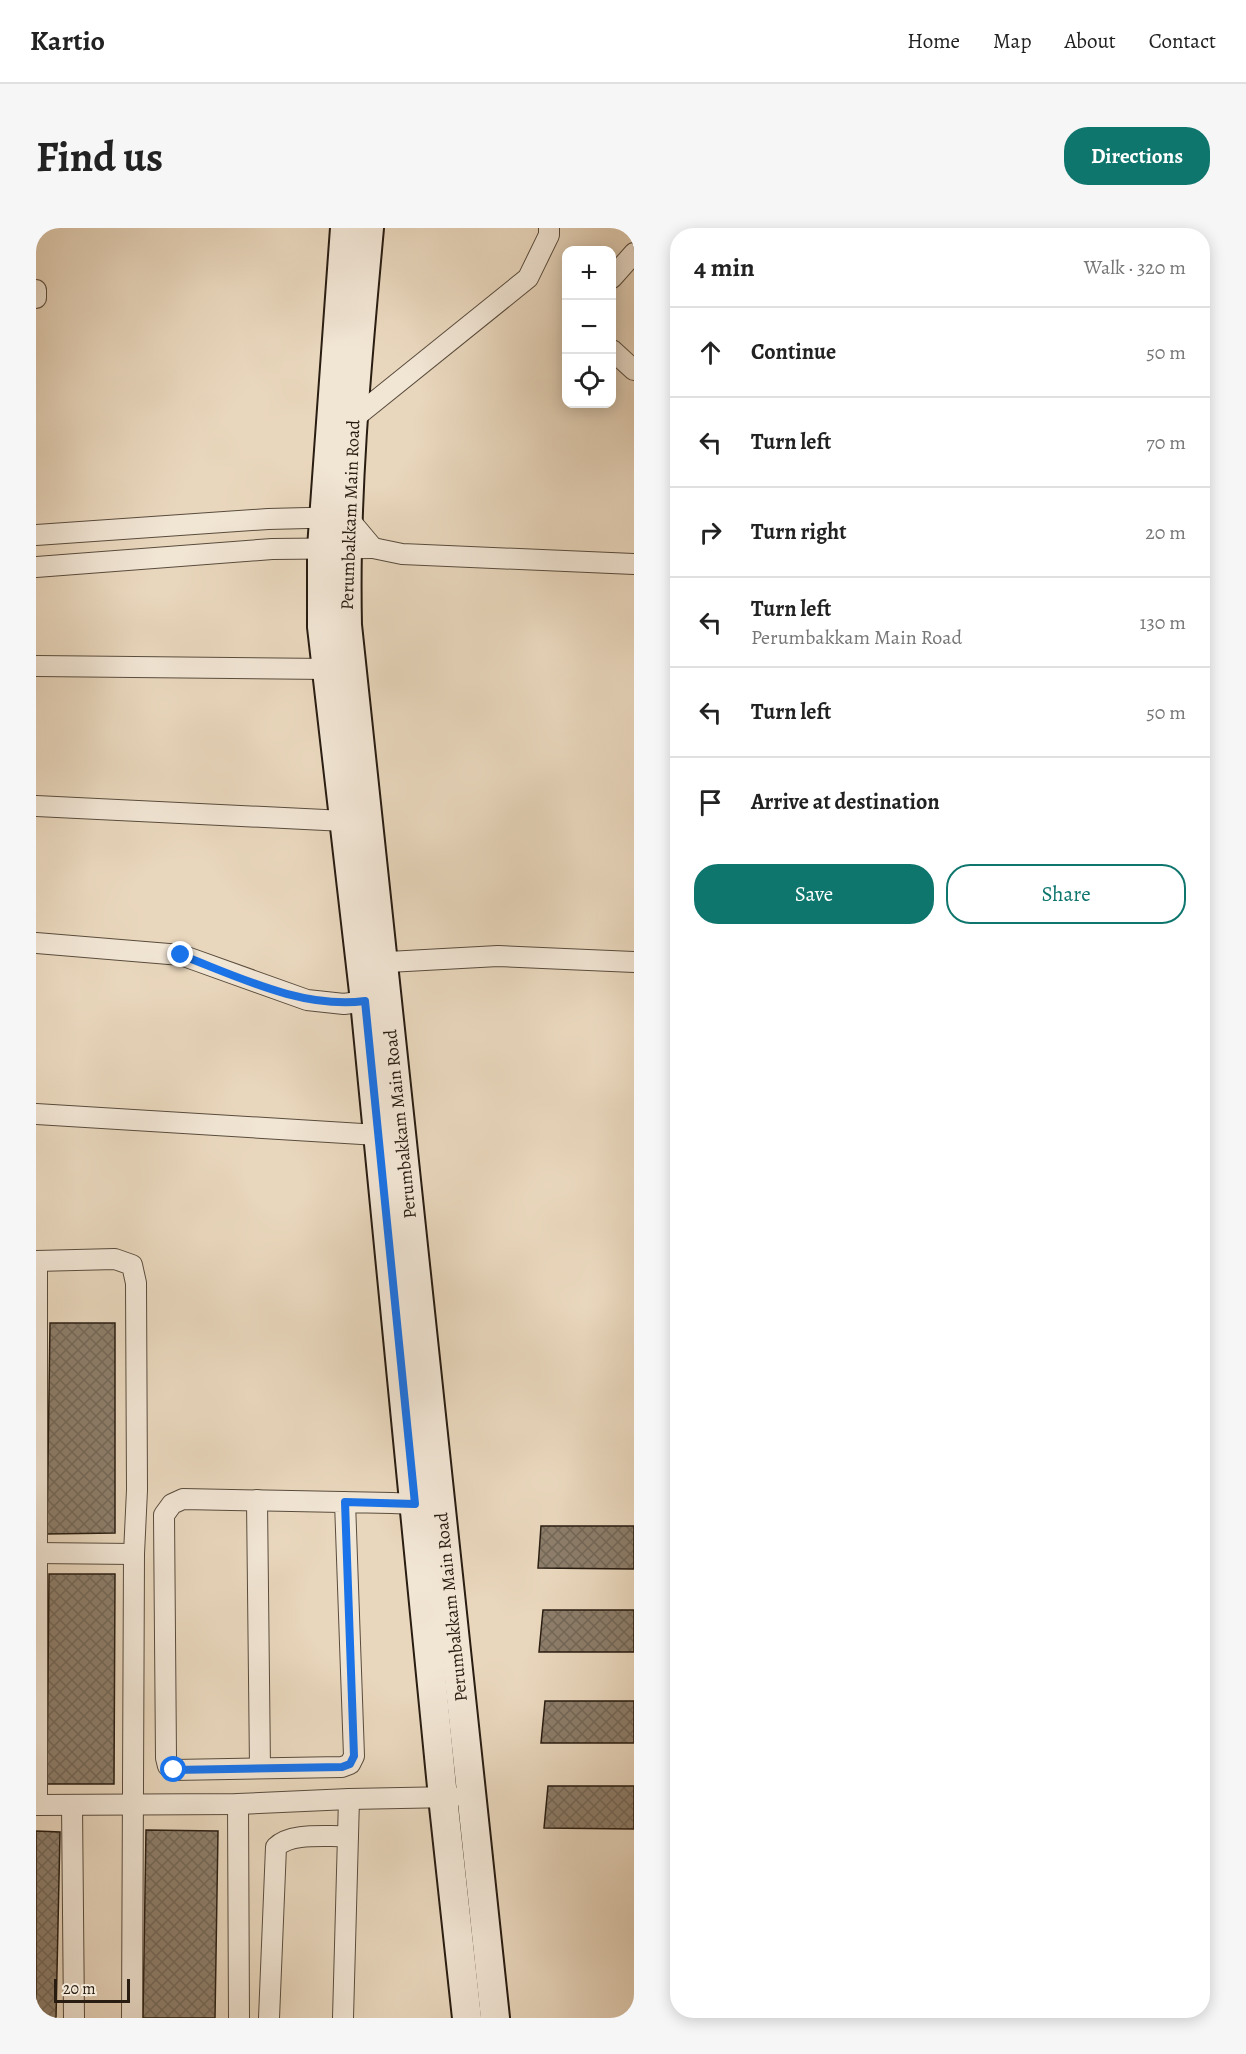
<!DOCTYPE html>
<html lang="en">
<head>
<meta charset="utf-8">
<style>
	body { margin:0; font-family:Alegreya,serif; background:#f6f6f6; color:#222 }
	.controls { position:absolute; right:18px; top:18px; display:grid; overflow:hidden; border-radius:12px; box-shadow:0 3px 15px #0003 }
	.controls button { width:54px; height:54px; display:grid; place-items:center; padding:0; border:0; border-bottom:2px solid #e0e0e0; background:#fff; color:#222; font:30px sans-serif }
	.scale { position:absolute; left:18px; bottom:15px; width:76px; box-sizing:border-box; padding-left:6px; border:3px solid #291d12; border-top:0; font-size:16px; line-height:21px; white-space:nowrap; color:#291d12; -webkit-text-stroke:4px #f1e5d4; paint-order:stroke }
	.stop { position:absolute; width:18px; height:18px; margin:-14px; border:4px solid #1a73e8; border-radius:50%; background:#fff }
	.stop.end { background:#1a73e8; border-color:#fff; box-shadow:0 2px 6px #0008 }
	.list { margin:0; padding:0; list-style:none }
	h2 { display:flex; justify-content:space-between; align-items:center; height:78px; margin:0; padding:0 24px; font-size:26px }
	h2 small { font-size:20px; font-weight:400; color:#767676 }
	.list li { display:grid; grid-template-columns:39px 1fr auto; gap:18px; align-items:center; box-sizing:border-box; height:90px; padding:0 24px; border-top:2px solid #e0e0e0 }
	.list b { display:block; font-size:22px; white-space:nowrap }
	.list p { margin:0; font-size:20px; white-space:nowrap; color:#767676 }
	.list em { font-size:20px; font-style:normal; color:#767676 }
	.actions { display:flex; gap:12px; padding:18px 24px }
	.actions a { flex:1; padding:14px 0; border:2px solid #0f766e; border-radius:24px; text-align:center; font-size:21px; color:#0f766e }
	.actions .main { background:#0f766e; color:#fff }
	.icon { flex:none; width:33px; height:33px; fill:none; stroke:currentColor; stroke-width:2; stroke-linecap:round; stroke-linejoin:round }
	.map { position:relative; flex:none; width:598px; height:1790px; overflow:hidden; border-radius:24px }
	header { display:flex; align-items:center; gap:36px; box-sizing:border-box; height:84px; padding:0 30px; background:#fff; border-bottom:2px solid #e0e0e0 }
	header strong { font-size:28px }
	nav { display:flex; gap:33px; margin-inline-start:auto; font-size:21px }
	.intro { display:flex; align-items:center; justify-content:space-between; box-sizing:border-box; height:144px; padding:0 36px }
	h1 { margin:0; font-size:42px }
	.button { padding:15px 27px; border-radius:24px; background:#0f766e; color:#fff; font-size:21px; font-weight:700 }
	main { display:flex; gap:36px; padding:0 36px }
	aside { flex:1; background:#fff; border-radius:24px; box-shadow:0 3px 15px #0003 }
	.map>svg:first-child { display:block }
</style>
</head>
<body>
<header>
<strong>Kartio</strong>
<nav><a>Home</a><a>Map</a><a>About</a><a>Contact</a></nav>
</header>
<div class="intro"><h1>Find us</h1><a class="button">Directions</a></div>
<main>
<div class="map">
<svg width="598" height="1790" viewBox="0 0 598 1790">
	<defs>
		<pattern id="building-cross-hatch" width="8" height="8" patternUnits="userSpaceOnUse" patternTransform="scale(1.5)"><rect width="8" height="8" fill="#8d7e6b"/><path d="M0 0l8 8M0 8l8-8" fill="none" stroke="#736757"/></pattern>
	</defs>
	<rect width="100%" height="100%" fill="#e9d7bd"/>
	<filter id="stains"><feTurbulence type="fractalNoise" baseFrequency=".00333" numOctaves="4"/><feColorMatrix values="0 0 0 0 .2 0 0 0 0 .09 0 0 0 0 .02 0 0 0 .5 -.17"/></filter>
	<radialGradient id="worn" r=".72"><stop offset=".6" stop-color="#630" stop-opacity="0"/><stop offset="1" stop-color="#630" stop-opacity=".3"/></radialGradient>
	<!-- building -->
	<g fill="url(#building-cross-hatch)" stroke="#291d12" stroke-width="1.5">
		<polygon points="14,1095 79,1095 79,1305 11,1306"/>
		<polygon points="505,1298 598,1298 598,1341 502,1340"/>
		<polygon points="13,1346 79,1346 78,1556 11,1556"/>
		<polygon points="507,1382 598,1382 598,1424 503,1424"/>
		<polygon points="509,1473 598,1473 598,1515 505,1515"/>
		<polygon points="512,1558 598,1558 598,1601 508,1600"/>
		<polygon points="110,1602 182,1603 179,1790 107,1790"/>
		<polygon points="0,1603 24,1604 20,1790 0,1790"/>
	</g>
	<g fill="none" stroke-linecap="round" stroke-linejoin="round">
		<!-- street casing -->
		<g stroke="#594c3d" stroke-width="22">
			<g id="street">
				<polyline points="576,50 598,25"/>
				<polyline points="0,62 0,70"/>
				<polyline points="576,122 598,142"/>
				<polyline points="317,191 492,50 513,7 513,0"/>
				<polyline points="0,307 232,291 311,289 337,320 236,321 0,339"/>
				<polyline points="337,320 366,326 598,336"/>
				<polyline points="0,438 292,441"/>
				<polyline points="0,578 309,593"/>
				<polyline points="0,715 145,727 271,772 308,776 329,773"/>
				<polyline points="334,735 462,728 598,734"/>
				<polyline points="0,886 342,907"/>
				<polyline points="0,1033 79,1031 96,1037 100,1055 101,1262 98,1326 96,1790"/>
				<polyline points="221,1272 224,1540"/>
				<polyline points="309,1274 318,1528 314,1536 306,1539 138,1542 132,1538 130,1530 128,1287 136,1276 147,1271 356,1275 379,1276"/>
				<polyline points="0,1325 98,1326"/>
				<polyline points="202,1576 203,1790"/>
				<polyline points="0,1577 202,1576 313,1571 417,1569"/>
				<polyline points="1,1577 1,1033"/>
				<polyline points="36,1577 38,1790"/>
				<path d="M233,1790L240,1619C255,1604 290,1609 312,1608"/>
				<polyline points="307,1790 313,1571"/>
			</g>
		</g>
		<!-- secondary casing -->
		<g stroke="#291d12" stroke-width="32">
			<g id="secondary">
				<polyline points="309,0 286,320 286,399 329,773 407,1569 431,1790"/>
				<path d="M333,0C321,132 308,264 311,397L459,1790"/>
			</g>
		</g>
		<!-- street -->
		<use href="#street" stroke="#f1e5d4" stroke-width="20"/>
		<!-- secondary -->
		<use href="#secondary" stroke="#f1e5d4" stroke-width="28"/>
	</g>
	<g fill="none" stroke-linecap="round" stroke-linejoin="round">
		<!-- route -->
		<path stroke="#1a73e8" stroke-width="8" d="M138,1542L306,1539L314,1536L318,1528L309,1274L379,1276L329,773C266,781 203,749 145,727"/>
	</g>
	<g text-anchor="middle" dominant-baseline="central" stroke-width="4.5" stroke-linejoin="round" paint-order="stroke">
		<!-- street labels -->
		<g font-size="18" fill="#291d12" stroke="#f1e5d4">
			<text transform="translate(314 287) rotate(-88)">Perumbakkam Main Road</text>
			<text transform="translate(364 896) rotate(-96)">Perumbakkam Main Road</text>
			<text transform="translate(415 1379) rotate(-96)">Perumbakkam Main Road</text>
		</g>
	</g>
	<rect width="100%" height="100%" filter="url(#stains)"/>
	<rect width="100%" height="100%" fill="url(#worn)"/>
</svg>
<div class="controls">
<button>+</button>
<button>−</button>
<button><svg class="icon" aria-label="locate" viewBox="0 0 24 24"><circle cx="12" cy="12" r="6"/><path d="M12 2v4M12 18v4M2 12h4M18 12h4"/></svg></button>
</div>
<div class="scale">20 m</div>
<div class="stop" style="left:138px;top:1542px"></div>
<div class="stop end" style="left:145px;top:727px"></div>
</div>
<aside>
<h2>4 min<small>Walk · 320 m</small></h2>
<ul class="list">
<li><svg class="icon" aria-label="ahead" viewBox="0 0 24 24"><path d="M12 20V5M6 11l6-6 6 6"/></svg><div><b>Continue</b></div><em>50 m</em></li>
<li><svg class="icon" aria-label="left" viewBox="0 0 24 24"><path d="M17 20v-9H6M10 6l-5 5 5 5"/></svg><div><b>Turn left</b></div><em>70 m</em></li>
<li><svg class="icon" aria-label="right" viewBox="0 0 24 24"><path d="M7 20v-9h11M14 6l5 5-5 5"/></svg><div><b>Turn right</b></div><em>20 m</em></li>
<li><svg class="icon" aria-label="left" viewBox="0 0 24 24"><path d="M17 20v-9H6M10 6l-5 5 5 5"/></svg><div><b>Turn left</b><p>Perumbakkam Main Road</p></div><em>130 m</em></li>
<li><svg class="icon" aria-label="left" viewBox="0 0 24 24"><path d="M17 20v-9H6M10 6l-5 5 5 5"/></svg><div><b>Turn left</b></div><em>50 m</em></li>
<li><svg class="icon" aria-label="arrive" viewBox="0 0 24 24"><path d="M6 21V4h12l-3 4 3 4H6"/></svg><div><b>Arrive at destination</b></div></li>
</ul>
<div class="actions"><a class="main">Save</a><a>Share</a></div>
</aside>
</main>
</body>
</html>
